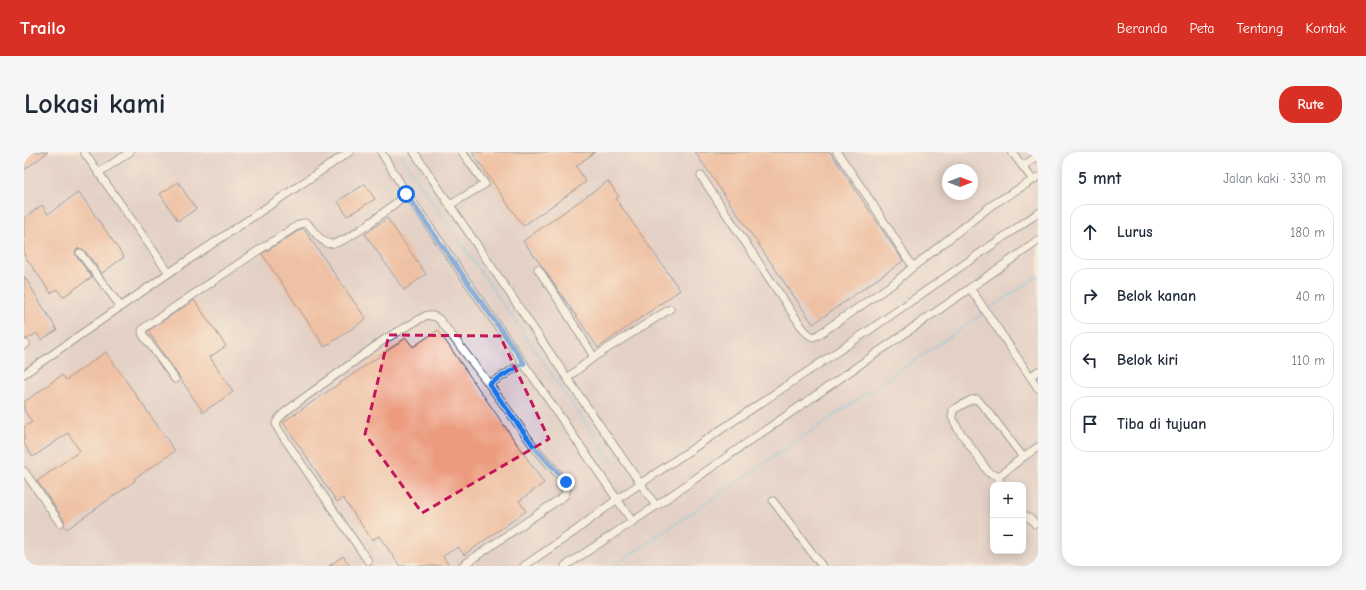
<!DOCTYPE html>
<html lang="id">
<head>
<meta charset="utf-8">
<style>
	body { margin:0; font-family:"Comic Neue",sans-serif; background:#f6f6f7; color:#1f2937 }
	.controls { position:absolute; right:12px; bottom:12px; display:grid; overflow:hidden; border-radius:8px; box-shadow:0 2px 10px #0003 }
	.controls button { width:36px; height:36px; display:grid; place-items:center; padding:0; border:0; border-bottom:1px solid #e0e1e3; background:#fff; color:#1f2937; font:20px sans-serif }
	.compass { position:absolute; left:918px; top:12px; width:36px; height:36px; border-radius:50%; background:#fff; box-shadow:0 2px 10px #0003; rotate:90deg }
	.stop { position:absolute; width:12px; height:12px; margin:-9px; border:3px solid #1a73e8; border-radius:50%; background:#fff }
	.stop.end { background:#1a73e8; border-color:#fff; box-shadow:0 1px 4px #0008 }
	.list { margin:0; padding:0; list-style:none }
	h2 { display:flex; justify-content:space-between; align-items:center; height:52px; margin:0; padding:0 16px; font-size:17px }
	h2 small { font-size:13px; font-weight:400; color:#747a83 }
	.list li { display:grid; grid-template-columns:26px 1fr auto; gap:12px; align-items:center; box-sizing:border-box; height:56px; margin:0 8px 8px; padding:0 8px; border:1px solid #e0e1e3; border-radius:16px }
	.list b { display:block; font-size:15px; white-space:nowrap }
	.list em { font-size:13px; font-style:normal; color:#747a83 }
	.icon { flex:none; width:22px; height:22px; fill:none; stroke:currentColor; stroke-width:2; stroke-linecap:round; stroke-linejoin:round }
	.map { position:relative; flex:none; width:1014px; height:414px; overflow:hidden; border-radius:16px }
	header { display:flex; align-items:center; gap:24px; box-sizing:border-box; height:56px; padding:0 20px; background:#d93025; color:#fff }
	header strong { font-size:19px }
	nav { display:flex; gap:22px; margin-inline-start:auto; font-size:14px }
	.intro { display:flex; align-items:center; justify-content:space-between; box-sizing:border-box; height:96px; padding:0 24px }
	h1 { margin:0; font-size:28px }
	.button { padding:10px 18px; border-radius:16px; background:#d93025; color:#fff; font-size:14px; font-weight:700 }
	main { display:flex; gap:24px; padding:0 24px }
	aside { flex:1; background:#fff; border-radius:16px; box-shadow:0 2px 10px #0003 }
	.map>svg:first-child { display:block }
</style>
</head>
<body>
<header>
<strong>Trailo</strong>
<nav><a>Beranda</a><a>Peta</a><a>Tentang</a><a>Kontak</a></nav>
</header>
<div class="intro"><h1>Lokasi kami</h1><a class="button">Rute</a></div>
<main>
<div class="map">
<svg width="1014" height="414" viewBox="0 0 1014 414">
	<rect width="100%" height="100%" fill="#fdfcf7"/>
	<filter id="ink" filterUnits="userSpaceOnUse"><feTurbulence type="fractalNoise" baseFrequency=".025" numOctaves="2"/><feDisplacementMap in="SourceGraphic" scale="8" xChannelSelector="R" yChannelSelector="G"/><feConvolveMatrix kernelMatrix="1 2 1 2 8 2 1 2 1" color-interpolation-filters="sRGB"/></filter>
	<filter id="wash" filterUnits="userSpaceOnUse"><feTurbulence type="fractalNoise" baseFrequency=".012" numOctaves="4" result="noise"/><feDisplacementMap in="SourceGraphic" scale="16" xChannelSelector="R" yChannelSelector="G"/><feGaussianBlur stdDeviation="0.9" result="paint"/><feColorMatrix in="noise" values="0 0 0 0 0 0 0 0 0 0 0 0 0 0 0 0 0 1.4 0 .05"/><feComposite in="paint" operator="in"/></filter>
	<g filter="url(#wash)">
		<rect width="100%" height="100%" fill="#f2e0c2"/>
		<!-- industrial -->
		<path fill="#d1bdca" fill-rule="evenodd" d="M0,0H1014V414H0ZM924,18H948V42H924ZM969,333H999V399H969Z"/>
		<g fill="none" stroke-linecap="round" stroke-linejoin="round">
			<!-- stream -->
			<g stroke="#6bb5e3" stroke-width="2">
				<polyline points="377,4 592,316"/>
				<polyline points="964,158 1014,124"/>
				<polyline points="629,380 632,385"/>
				<polyline points="590,414 960,161"/>
			</g>
		</g>
		<g id="blocks">
			<!-- building -->
			<g fill="#ec9b7e">
				<polygon points="0,0 24,0 0,18"/>
				<polygon points="448,0 571,0 552,14 562,30 499,74"/>
				<polygon points="671,0 806,0 879,109 789,172"/>
				<polygon points="584,29 595,45 592,47 656,138 574,196 518,114 499,89"/>
				<polygon points="154,30 172,57 154,69 136,42"/>
				<polygon points="341,32 351,47 323,64 314,49"/>
				<polygon points="55,40 100,105 78,121 60,98 56,96 53,97 51,99 52,104 68,125 39,145 33,137 27,141 0,103 0,66 18,53 24,62"/>
				<polygon points="363,66 402,122 380,138 341,82"/>
				<polygon points="279,76 342,167 301,195 238,102"/>
				<polygon points="0,124 33,178 17,188 13,181 3,187 0,187"/>
				<polygon points="170,148 202,194 186,205 209,240 179,260 124,179"/>
				<polygon points="414,178 520,331 495,349 502,359 440,403 434,395 419,404 425,414 376,414 355,384 348,388 319,346 313,350 259,270 382,186 389,195"/>
				<polygon points="82,200 151,299 110,327 111,329 43,377 40,373 40,368 13,329 56,299 44,281 9,305 0,292 0,275 8,270 0,258 0,250 38,223 42,228"/>
				<polygon points="319,404 326,414 305,414"/>
			</g>
		</g>
	</g>
	<g filter="url(#ink)">
		<use href="#blocks" fill-opacity="0" stroke="#3b4a6d" stroke-width="1"/>
		<g fill="none" stroke-linecap="round" stroke-linejoin="round">
			<!-- minor casing -->
			<g stroke="#3b4a6d" stroke-width="9">
				<g id="minor">
					<polyline points="60,0 145,121"/>
					<polyline points="357,0 383,42 608,369"/>
					<polyline points="390,0 543,226 632,354"/>
					<polyline points="813,0 846,48 889,115 968,53 1009,28"/>
					<polyline points="988,0 1009,28 1014,25"/>
					<polyline points="999,14 1014,4"/>
					<polyline points="74,21 106,0"/>
					<polyline points="677,24 777,174 784,182 789,185 794,183 870,131 889,115"/>
					<polyline points="426,53 461,32 438,0"/>
					<polyline points="56,101 97,155"/>
					<polyline points="514,117 536,150 570,205"/>
					<polyline points="946,136 1014,236"/>
					<polyline points="0,193 2,192"/>
					<polyline points="0,222 145,121 325,0"/>
					<polyline points="1007,224 1014,219"/>
					<polyline points="543,226 570,205 646,157"/>
					<path d="M151,227L119,183L118,179L120,176L235,98L276,72L280,71L284,72C290,79 294,87 303,91C318,98 369,52 383,42"/>
					<polyline points="999,305 967,263 953,247 947,248 929,258 928,265 934,277 965,321 973,324 978,322 999,305 1014,295"/>
					<polyline points="0,319 36,371"/>
					<polyline points="973,324 978,333"/>
					<polyline points="749,349 798,414"/>
					<polyline points="999,363 1007,367 1011,372"/>
					<polyline points="344,409 254,277 252,271 255,266 262,259 361,187 403,163 412,165 416,168 465,232"/>
					<polyline points="438,414 540,344 543,337 541,330 511,296 465,232 500,211"/>
					<polyline points="500,414 551,379 592,348 847,177 1014,61"/>
					<polyline points="541,414 632,354 1014,89"/>
				</g>
			</g>
			<!-- minor -->
			<use href="#minor" stroke="#fff" stroke-width="7"/>
		</g>
	</g>
	<g fill="none" stroke-linecap="round" stroke-linejoin="round" filter="url(#ink)">
		<!-- route -->
		<polyline stroke="#1a73e8" stroke-width="5" points="382,42 500,211 465,232 511,296 542,330"/>
	</g>
	<!-- marked area -->
	<path d="M0 0H1014V414H0ZM365,183L476,184L525,287L398,361L341,282Z" fill="#f2e0c2" fill-opacity=".55" fill-rule="evenodd"/>
	<path fill="none" stroke="#c2185b" stroke-width="3" stroke-dasharray="8 5" stroke-linejoin="round" d="M365,183L476,184L525,287L398,361L341,282Z"/>
</svg>
<div class="controls">
<button>+</button>
<button>−</button>
</div>
<svg class="compass" viewBox="-18 -18 36 36"><path d="M0-13l5 13h-10z" fill="#e53935"/><path d="M0 13l5-13h-10z" fill="#747a83"/></svg>
<div class="stop" style="left:382px;top:42px"></div>
<div class="stop end" style="left:542px;top:330px"></div>
</div>
<aside>
<h2>5 mnt<small>Jalan kaki · 330 m</small></h2>
<ul class="list">
<li><svg class="icon" aria-label="ahead" viewBox="0 0 24 24"><path d="M12 20V5M6 11l6-6 6 6"/></svg><div><b>Lurus</b></div><em>180 m</em></li>
<li><svg class="icon" aria-label="right" viewBox="0 0 24 24"><path d="M7 20v-9h11M14 6l5 5-5 5"/></svg><div><b>Belok kanan</b></div><em>40 m</em></li>
<li><svg class="icon" aria-label="left" viewBox="0 0 24 24"><path d="M17 20v-9H6M10 6l-5 5 5 5"/></svg><div><b>Belok kiri</b></div><em>110 m</em></li>
<li><svg class="icon" aria-label="arrive" viewBox="0 0 24 24"><path d="M6 21V4h12l-3 4 3 4H6"/></svg><div><b>Tiba di tujuan</b></div></li>
</ul>
</aside>
</main>
</body>
</html>
